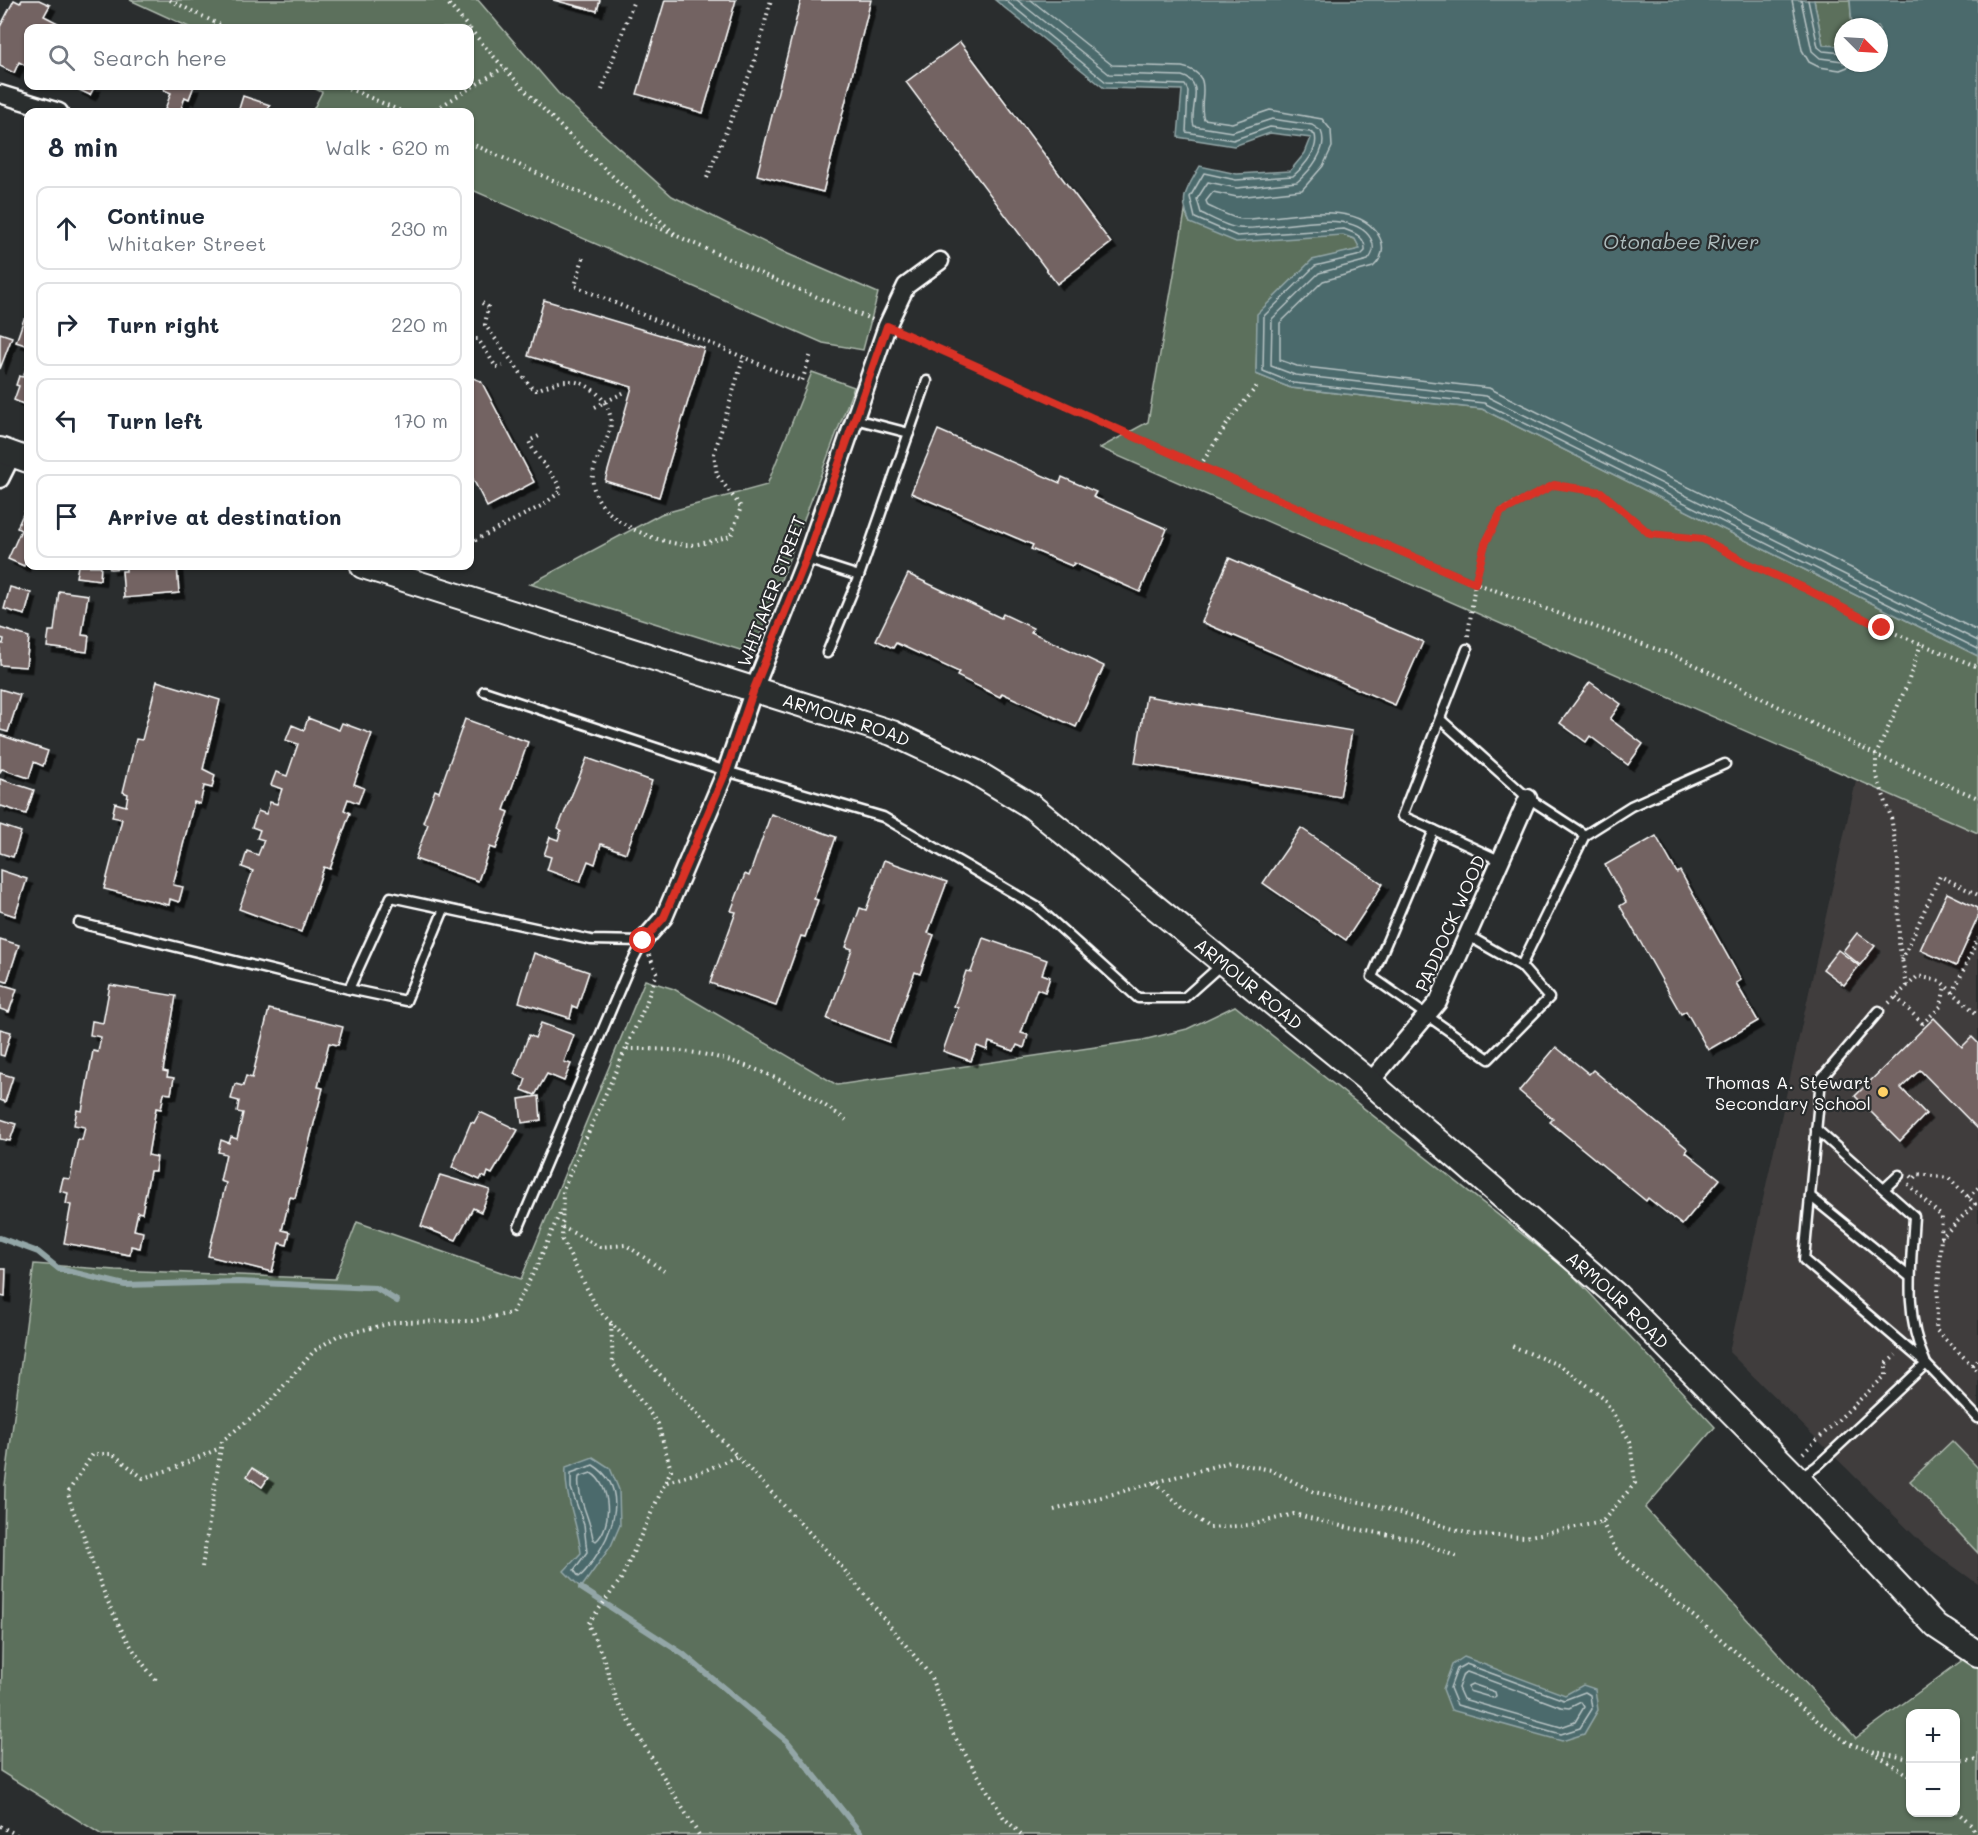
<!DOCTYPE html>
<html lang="en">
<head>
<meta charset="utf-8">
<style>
	body { margin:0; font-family:Mali,sans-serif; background:#f2f2f3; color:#1f2937 }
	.controls { position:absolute; right:18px; bottom:18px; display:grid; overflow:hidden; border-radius:12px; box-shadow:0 2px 4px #0004 }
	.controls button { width:54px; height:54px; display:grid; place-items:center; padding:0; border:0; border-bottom:2px solid #e0e1e3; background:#fff; color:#1f2937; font:30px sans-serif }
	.compass { position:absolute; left:1834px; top:18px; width:54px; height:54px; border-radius:50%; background:#fff; box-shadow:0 2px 4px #0004; rotate:114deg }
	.stop { position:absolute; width:18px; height:18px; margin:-14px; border:4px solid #d93025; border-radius:50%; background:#fff }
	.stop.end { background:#d93025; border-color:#fff; box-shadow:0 2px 6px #0008 }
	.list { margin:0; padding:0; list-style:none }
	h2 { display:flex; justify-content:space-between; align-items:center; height:78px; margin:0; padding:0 24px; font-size:26px }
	h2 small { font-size:20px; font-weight:400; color:#747a83 }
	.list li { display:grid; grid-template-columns:39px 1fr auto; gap:18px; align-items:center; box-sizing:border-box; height:84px; margin:0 12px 12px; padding:0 12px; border:2px solid #e0e1e3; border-radius:12px }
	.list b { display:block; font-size:22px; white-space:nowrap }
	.list p { margin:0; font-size:20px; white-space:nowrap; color:#747a83 }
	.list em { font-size:20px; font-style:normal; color:#747a83 }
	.icon { flex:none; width:33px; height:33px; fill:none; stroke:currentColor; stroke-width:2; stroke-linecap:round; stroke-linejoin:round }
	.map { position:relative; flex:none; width:1978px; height:1835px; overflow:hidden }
	.search { position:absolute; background:#fff; box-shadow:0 2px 4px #0004; left:24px; top:24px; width:450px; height:66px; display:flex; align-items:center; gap:15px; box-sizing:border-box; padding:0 21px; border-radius:12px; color:#747a83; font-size:22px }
	.panel { position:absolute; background:#fff; box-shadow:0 2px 4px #0004; left:24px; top:108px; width:450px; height:462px; border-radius:12px }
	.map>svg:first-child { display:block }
</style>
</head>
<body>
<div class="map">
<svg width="1978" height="1835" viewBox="0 0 1978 1835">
	<defs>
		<filter id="shadow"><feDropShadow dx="5.5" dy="5.5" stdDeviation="0" flood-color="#0009"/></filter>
	</defs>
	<rect width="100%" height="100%" fill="#2a2d2e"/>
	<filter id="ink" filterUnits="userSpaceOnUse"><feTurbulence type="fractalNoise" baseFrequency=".0167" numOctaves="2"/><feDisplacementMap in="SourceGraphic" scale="12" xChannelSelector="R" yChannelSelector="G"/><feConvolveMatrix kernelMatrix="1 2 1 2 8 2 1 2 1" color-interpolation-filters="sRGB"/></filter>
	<g filter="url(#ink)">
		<!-- built -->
		<polygon fill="#403e3e" points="1856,781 1978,833 1978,1584 1924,1545 1729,1352"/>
		<!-- green -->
		<g fill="#5b705b" stroke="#adb8ad" stroke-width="1.5" fill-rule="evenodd">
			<polygon points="130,0 478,0 558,93 672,196 788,254 878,293 863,350 823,343 470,189 470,112 312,112 322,92 309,86 470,86 470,28 191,28"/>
			<polygon points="1814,0 1850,0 1852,27 1843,27 1841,48 1823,45"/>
			<polygon points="1185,212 1190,223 1343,235 1355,239 1361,249 1312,261 1258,314 1256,374 1291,388 1482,409 1978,656 1978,833 1100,448 1148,422"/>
			<polygon points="812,372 854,387 753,654 530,584 661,514 767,485"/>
			<path d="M645,980L674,989L837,1085L1143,1040L1187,1029L1235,1006L1569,1271L1715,1427L1645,1508L1856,1738L1964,1659L1978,1664V1835H102L0,1771L5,1485L34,1264L115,1270L335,1279L357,1222L521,1279ZM1910,1714H1956V1812H1910Z"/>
			<polygon points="1952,1441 1978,1468 1978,1553 1910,1481"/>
		</g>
		<!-- water -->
		<g fill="#4b6a6c" stroke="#93a6a7" stroke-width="1.5">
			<path d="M995,0H1814L1823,45L1843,46V63H1879V27H1852L1850,0H1978V656L1482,409L1291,388L1256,374L1257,314L1312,260L1360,249L1355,239L1343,235L1236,242L1190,223C1178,197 1187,189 1200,166L1237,174L1290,171L1305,153L1311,138L1270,133L1234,146L1178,137L1182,90L1104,88Z"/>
			<path d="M593,1457L610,1468L619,1490L620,1525L611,1546L581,1588L564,1571L581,1553C578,1523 564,1497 566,1467Z"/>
			<polygon points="1464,1657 1565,1695 1583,1685 1595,1689 1598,1710 1584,1734 1562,1741 1451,1710 1443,1689 1452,1665"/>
		</g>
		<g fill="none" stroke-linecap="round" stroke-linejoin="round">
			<!-- shore -->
			<g stroke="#b7c3c4" stroke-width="1.5">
				<path d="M1005,0L1106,82L1185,85L1188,91L1186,132L1233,140L1270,127L1310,132L1315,135C1319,150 1303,167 1293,176L1236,180L1204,173L1190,197L1195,218L1237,236L1344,229C1355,233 1366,237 1365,251L1361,255L1315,266L1264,316L1263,371L1293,383L1484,403L1978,649"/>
				<path d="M1017,0L1109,74L1182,76C1207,83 1188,110 1194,126L1232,132L1272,119L1312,125L1321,131C1329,149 1310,171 1297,182L1237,188L1208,182L1197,199L1201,213C1212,218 1227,227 1239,228C1273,232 1352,204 1371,239C1375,247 1374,253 1368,260L1319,273L1272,319L1271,366L1295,375L1486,396L1978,641"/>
				<path d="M1031,0L1112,65L1182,67C1217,74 1196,100 1204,119L1232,123L1270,110L1322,119L1331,130L1332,147L1323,166L1302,190L1237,197L1213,192L1206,201L1208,206C1218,210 1232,219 1243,219C1281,220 1360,195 1380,238C1385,248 1382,259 1373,267L1323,281L1280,323V360L1297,366L1489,388L1978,631"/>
				<polyline points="1792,0 1802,50 1809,62 1819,67 1840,70 1858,63"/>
				<polyline points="1801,0 1812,51 1820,58 1843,61"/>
				<polyline points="1808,0 1818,47 1823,51 1843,53"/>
				<path d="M593,1465C629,1487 614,1531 594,1559C590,1565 585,1573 579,1577L574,1570L587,1552L584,1525L571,1488V1473Z"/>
				<path d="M591,1473C611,1484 613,1527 596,1541L593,1539C591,1520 576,1496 579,1477Z"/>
				<polygon points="1466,1664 1564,1700 1585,1692 1590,1695 1592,1709 1580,1728 1561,1734 1457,1705 1450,1688 1457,1669"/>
				<polygon points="1467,1672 1561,1707 1569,1708 1581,1702 1584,1707 1575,1722 1561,1727 1463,1699 1458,1688 1463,1674"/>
				<polygon points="1472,1684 1495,1692 1496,1696 1493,1698 1469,1691 1468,1686"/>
			</g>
			<!-- stream -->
			<g stroke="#93a6a7" stroke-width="6">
				<polyline points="0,1238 38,1252 59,1269 125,1285 238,1282 376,1288 397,1301"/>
				<polyline points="581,1588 683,1654 787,1741 862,1835"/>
			</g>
		</g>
		<!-- building -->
		<g fill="#736462" stroke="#fff" stroke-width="1.5" filter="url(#shadow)">
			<polygon points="14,0 20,3 22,0 39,0 50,5 44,16 60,24 58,28 28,28 28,67 19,62 14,73 0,66 0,27"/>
			<polygon points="553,0 600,0 597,11"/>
			<polygon points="665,0 736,0 703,113 637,94"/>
			<polygon points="801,0 871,0 823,192 757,175"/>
			<polygon points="960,42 1111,243 1057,284 906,82"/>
			<polygon points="79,86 95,86 90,95 77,89"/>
			<polygon points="166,86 194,86 189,99 185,97 180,112 168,112 165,109 171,93 164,90"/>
			<polygon points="243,96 270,105 267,112 238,112"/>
			<polygon points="544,300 704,348 659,497 605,481 632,387 528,356"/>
			<polygon points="24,319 28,321 28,346 16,342"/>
			<polygon points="0,333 12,337 0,369"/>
			<polygon points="27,365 28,365 28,406 14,400 19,386 16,385 19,376 23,377"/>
			<polygon points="470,377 481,381 534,482 487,507 470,473"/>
			<polygon points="938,430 1060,483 1062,477 1096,492 1093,497 1167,529 1140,592 1074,563 1072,566 1031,549 1033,545 911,493"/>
			<polygon points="27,505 28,555 24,566 8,559 21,530 17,528"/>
			<polygon points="1229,558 1423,642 1395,705 1202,622"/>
			<polygon points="78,566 101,566 100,580 76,577"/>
			<polygon points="109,566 154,566 154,568 177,566 179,593 124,598 122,571 126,571 126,568 110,569"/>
			<polygon points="908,574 1001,618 1003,614 1033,628 1031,632 1104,666 1076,727 1002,693 1000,697 957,676 959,672 896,643 893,648 876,640"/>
			<polygon points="10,587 31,593 25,615 4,609"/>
			<polygon points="59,591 88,595 82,635 89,636 87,652 47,647 49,631 54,631"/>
			<polygon points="0,628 29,637 26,667 0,665 0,643 3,644 4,639 0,638"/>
			<polygon points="157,681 220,700 203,769 215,775 212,788 204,786 200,804 194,802 173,885 183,887 179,902 170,899 169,905 104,889 122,819 112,817 115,803 126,806 128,794 123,792 136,739 142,740"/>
			<polygon points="1590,682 1621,704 1610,719 1643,744 1628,765 1590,736 1586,742 1560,723"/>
			<polygon points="0,689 20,695 8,732 0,730"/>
			<polygon points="1146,696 1352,731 1340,797 1135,763"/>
			<polygon points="308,718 339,730 342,723 372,734 354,784 364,788 358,803 348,799 344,810 350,813 330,869 324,867 301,932 239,909 253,871 242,867 247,851 258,855 264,840 257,838 260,830 252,827 258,811 266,814 270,802 277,804 282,789 271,785 276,772 287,776 298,744 286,740 292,725 304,730"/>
			<polygon points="465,719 528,742 504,810 509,812 496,849 490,847 478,881 415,859 428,824 423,822 435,790 439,792"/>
			<polygon points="0,735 48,751 43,766 34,762 29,778 2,769 0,772"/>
			<polygon points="587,758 652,781 626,853 601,844 595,864 588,861 580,882 547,870 551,857 544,855 550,837 558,840 561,830 558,828"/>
			<polygon points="0,779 34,790 26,814 1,806 0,808"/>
			<polygon points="771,814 836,837 814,899 818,900 805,937 801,936 776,1006 710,983 736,912 731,911 745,874 749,876"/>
			<polygon points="0,825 21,832 13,857 0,853"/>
			<polygon points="1301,828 1383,884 1346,940 1263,883"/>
			<polygon points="1656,836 1677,873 1680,871 1741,980 1736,983 1758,1021 1708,1050 1686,1011 1681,1014 1620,906 1626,902 1605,865"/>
			<polygon points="884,860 947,882 928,933 934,935 920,974 915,972 889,1042 827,1019 852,949 846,947 860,908 866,910"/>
			<polygon points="0,870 27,879 15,916 0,911"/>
			<polygon points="1947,893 1978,908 1978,917 1956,966 1920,950"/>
			<polygon points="1857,933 1875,946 1860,965 1843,951"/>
			<polygon points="983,938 1047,960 1042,974 1050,977 1045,992 1037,989 1021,1033 1028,1035 1024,1048 1017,1045 1014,1051 989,1042 987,1050 977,1046 971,1061 943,1051 958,1008 954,1006 966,971 971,972"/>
			<polygon points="0,939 19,945 7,982 0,980"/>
			<polygon points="1838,950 1859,966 1844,985 1823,969"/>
			<polygon points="534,953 589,972 577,1008 573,1006 570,1018 519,1002"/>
			<polygon points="0,984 17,989 9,1012 0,1009"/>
			<polygon points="110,985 176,996 163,1071 168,1072 167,1077 174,1078 171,1094 164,1093 161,1109 156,1108 148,1155 157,1157 155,1171 150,1171 142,1213 138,1212 134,1230 143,1232 140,1248 131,1246 130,1255 64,1243 71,1205 66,1204 68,1193 60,1191 63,1178 70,1179 78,1139 82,1140 85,1127 74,1125 77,1110 82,1111 93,1051 98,1052 101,1037 90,1035 92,1021 103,1023"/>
			<polygon points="269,1009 343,1027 338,1045 329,1043 318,1087 323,1088 295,1198 290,1197 282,1230 290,1232 287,1245 279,1243 272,1272 208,1256 226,1183 220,1181 226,1154 218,1152 221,1140 229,1143 231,1137 237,1139 243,1113 237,1112 239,1101 231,1099 235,1084 243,1086 246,1076 252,1078"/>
			<polygon points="1934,1018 1962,1047 1972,1037 1978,1043 1978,1129 1920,1070 1901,1088 1926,1114 1900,1141 1855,1096"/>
			<polygon points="541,1023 574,1035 564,1062 571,1064 564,1081 547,1074 535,1095 522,1090 526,1079 514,1074 529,1035 535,1038"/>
			<polygon points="0,1029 11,1032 4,1056 0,1055"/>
			<polygon points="1556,1047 1589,1074 1593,1070 1688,1149 1686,1152 1720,1179 1682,1225 1648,1198 1646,1201 1550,1122 1553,1119 1519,1091"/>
			<polygon points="0,1073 13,1077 5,1102 0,1100"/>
			<polygon points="539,1096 541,1120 522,1123 519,1099"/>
			<polygon points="480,1112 518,1130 492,1174 488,1172 486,1178 482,1176 480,1180 452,1167 471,1122 474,1123"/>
			<polygon points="0,1119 16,1124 10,1141 0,1139"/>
			<polygon points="440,1175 490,1190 481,1212 473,1208 456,1240 421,1226"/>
			<polygon points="0,1269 6,1269 5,1297 0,1296"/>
			<polygon points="252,1468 268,1478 262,1487 247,1476"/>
		</g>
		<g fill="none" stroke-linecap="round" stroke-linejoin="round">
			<!-- lane casing -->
			<g stroke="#fff" stroke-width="13">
				<g id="lane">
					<polyline points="855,419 909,433"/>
					<polyline points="806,559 859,576"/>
					<polyline points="1467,649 1402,816 1434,830 1372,977 1489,1059 1549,998 1521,966 1585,835 1631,806 1725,764"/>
					<polyline points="827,653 859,576 927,381"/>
					<polyline points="484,691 726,771 883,817 1037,907 1138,998 1184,998 1222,964"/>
					<polyline points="1440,719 1528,798 1585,835"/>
					<polyline points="1434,830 1499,860"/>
					<polyline points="79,923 349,989 391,897 591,940 643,941 627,972 519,1227"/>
					<polyline points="1467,935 1521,966"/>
					<polyline points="349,989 406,1001 444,909"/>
					<polyline points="1879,1011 1821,1079 1804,1260 1926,1364 1978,1418"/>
					<path d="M1816,1129L1914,1216C1911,1265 1904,1316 1925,1361"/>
					<polyline points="1884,1189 1899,1175"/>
					<polyline points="1810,1196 1910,1277"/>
					<polyline points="1800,1478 1817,1466 1926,1364"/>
				</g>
			</g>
			<!-- street casing -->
			<g stroke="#fff" stroke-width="21">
				<g id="street">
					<polyline points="0,94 59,112"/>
					<polyline points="0,479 12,455"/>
					<polyline points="643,941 664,917 726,771 754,689 806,559 887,326 906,286 940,261"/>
					<polyline points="1370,1082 1438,1002 1528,798"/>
				</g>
			</g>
			<!-- secondary casing -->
			<g stroke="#fff" stroke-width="28">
				<g id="secondary">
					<polyline points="0,450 28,460"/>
					<path id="s1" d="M363,566L892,733L975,772L1031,806L1370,1082L1617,1296L1798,1479L1936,1626L1978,1654"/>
				</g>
			</g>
			<!-- path -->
			<g stroke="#fff" stroke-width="4" stroke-dasharray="1.5 4.5" stroke-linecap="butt">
				<polyline points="170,0 226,28"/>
				<polyline points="445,0 469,28"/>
				<path d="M470,29C532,103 603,168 675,234"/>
				<polyline points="343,86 403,112"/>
				<polyline points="602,90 634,0"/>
				<polyline points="431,112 503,68"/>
				<polyline points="470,143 773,279 873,320"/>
				<polyline points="707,178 754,63 771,0"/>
				<polyline points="583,258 575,286 771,369 802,381 811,354"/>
				<path d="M482,303L488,307L485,325L531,387L536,390C545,387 557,381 567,381C592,380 618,408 609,433C603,451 591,464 593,484C597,520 656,543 687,545C701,545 718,539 731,536L741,507L717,475L714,454L744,356"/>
				<polyline points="901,332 1200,466 1475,583 1681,658 1876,755 1978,798"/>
				<polyline points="470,339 478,339 496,367 503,366"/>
				<polyline points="595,407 625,392"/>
				<polyline points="1200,466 1229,421 1257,386"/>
				<path d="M470,543L543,505L561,491C553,470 537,461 529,441L541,435"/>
				<polyline points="1468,636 1475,583 1485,544 1501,511 1554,485 1601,492 1650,534 1703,539 1747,563 1804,588 1882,628 1978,667"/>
				<polyline points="649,955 657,973 645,1006 563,1189 562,1240 597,1308 841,1566 930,1675 953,1734 1004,1818 1022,1835"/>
				<polyline points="1902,960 1940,876 1978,895"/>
				<polyline points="1907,986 1899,943 1898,859 1891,817 1876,774 1876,755 1907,685 1921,644"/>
				<polyline points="1953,993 1978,938"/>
				<polyline points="1896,997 1925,1026"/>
				<polyline points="1889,1003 1918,976 1940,981 1978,1015"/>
				<polyline points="1922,1024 1941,1006 1945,986"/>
				<path d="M627,1049C645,1049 664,1049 682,1051C743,1058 798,1085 846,1120"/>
				<polyline points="1911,1176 1914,1179 1918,1174 1949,1178 1975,1204 1940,1239"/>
				<polyline points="1908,1184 1942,1217 1936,1330 1978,1371"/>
				<polyline points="1968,1197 1978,1188"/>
				<polyline points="562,1227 600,1247 626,1245 664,1271"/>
				<polyline points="611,1324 613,1364 658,1424 671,1470 621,1579 588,1624 603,1657 617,1701 699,1835"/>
				<polyline points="1972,1365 1978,1360"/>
				<polyline points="1803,1453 1886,1375 1886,1364 1896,1355"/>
				<polyline points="667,1482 704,1471 737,1456"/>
				<polyline points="1155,1482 1186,1511 1210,1528 1251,1525 1294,1514 1349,1528 1415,1539 1457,1557"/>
				<polyline points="1054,1510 1230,1462 1271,1470 1314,1492 1374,1505 1473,1535 1525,1537 1602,1522 1635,1483 1630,1441 1603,1397 1561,1366 1512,1346"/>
				<polyline points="1602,1522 1617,1552 1819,1722 1848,1743 1871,1751"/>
				<polyline points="202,1567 222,1441 267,1405 314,1351 337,1336 396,1322 472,1321 512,1313 536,1268 561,1210"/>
				<path d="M156,1680C119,1637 103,1593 85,1540C80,1523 71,1511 68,1492L93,1454H113L143,1478L172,1469L220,1448"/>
				<polyline points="1910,1759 1871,1751 1910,1776"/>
				<polyline points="1956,1761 1978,1759"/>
				<polyline points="1956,1811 1971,1824 1976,1835"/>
				<polyline points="0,1826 17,1835"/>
			</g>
			<!-- lane -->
			<use href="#lane" stroke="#2a2d2e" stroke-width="8"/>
			<!-- street -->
			<use href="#street" stroke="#2a2d2e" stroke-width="16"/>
			<!-- secondary -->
			<use href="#secondary" stroke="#2a2d2e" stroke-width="24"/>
		</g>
	</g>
	<g fill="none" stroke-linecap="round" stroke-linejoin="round" filter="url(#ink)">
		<!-- route -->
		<polyline stroke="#d93025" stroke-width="8" points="643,941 664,917 726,771 754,689 806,559 887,326 1200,466 1475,583 1485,544 1501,512 1554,485 1601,492 1650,534 1703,539 1747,563 1804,588 1882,628"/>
	</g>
	<!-- markers -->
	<circle fill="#ffd166" stroke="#2a2d2e" stroke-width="2" cx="1883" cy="1092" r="6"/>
	<g text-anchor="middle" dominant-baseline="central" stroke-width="4.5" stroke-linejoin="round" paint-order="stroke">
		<!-- street labels -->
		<g font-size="18" fill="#fff" stroke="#2a2d2e">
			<text transform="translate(771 591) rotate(-69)">WHITAKER STREET</text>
			<text stroke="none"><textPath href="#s1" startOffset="507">ARMOUR ROAD</textPath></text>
			<text transform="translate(1450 923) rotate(-66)">PADDOCK WOOD</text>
			<text stroke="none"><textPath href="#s1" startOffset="993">ARMOUR ROAD</textPath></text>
			<text stroke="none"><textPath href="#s1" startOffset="1479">ARMOUR ROAD</textPath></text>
		</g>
		<!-- poi labels -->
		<g font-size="18" fill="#fff" stroke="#2a2d2e" text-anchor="end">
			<text x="1871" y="1082">Thomas A. Stewart<tspan x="1871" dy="21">Secondary School</tspan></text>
		</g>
		<!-- water labels -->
		<g font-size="20" font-style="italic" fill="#aebcbd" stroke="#2a2d2e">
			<text x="1681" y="241">Otonabee River</text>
		</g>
	</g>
</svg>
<div class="controls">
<button>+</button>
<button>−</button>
</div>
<svg class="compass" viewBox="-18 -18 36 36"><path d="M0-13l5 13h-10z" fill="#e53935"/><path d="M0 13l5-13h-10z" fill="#747a83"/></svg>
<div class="stop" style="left:643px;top:941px"></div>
<div class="stop end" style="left:1882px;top:628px"></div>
<div class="search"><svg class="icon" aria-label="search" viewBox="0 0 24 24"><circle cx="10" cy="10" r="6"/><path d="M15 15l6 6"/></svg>Search here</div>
<section class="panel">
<h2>8 min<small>Walk · 620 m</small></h2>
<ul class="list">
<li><svg class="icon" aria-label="ahead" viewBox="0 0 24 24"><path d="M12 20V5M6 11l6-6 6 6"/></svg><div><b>Continue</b><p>Whitaker Street</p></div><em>230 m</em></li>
<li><svg class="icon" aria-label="right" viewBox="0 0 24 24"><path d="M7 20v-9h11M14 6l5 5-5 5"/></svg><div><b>Turn right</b></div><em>220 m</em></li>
<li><svg class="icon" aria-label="left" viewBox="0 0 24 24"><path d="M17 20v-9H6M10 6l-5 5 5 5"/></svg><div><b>Turn left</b></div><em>170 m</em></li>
<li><svg class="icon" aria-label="arrive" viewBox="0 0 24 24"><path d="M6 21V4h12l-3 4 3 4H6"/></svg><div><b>Arrive at destination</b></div></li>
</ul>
</section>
</div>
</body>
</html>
